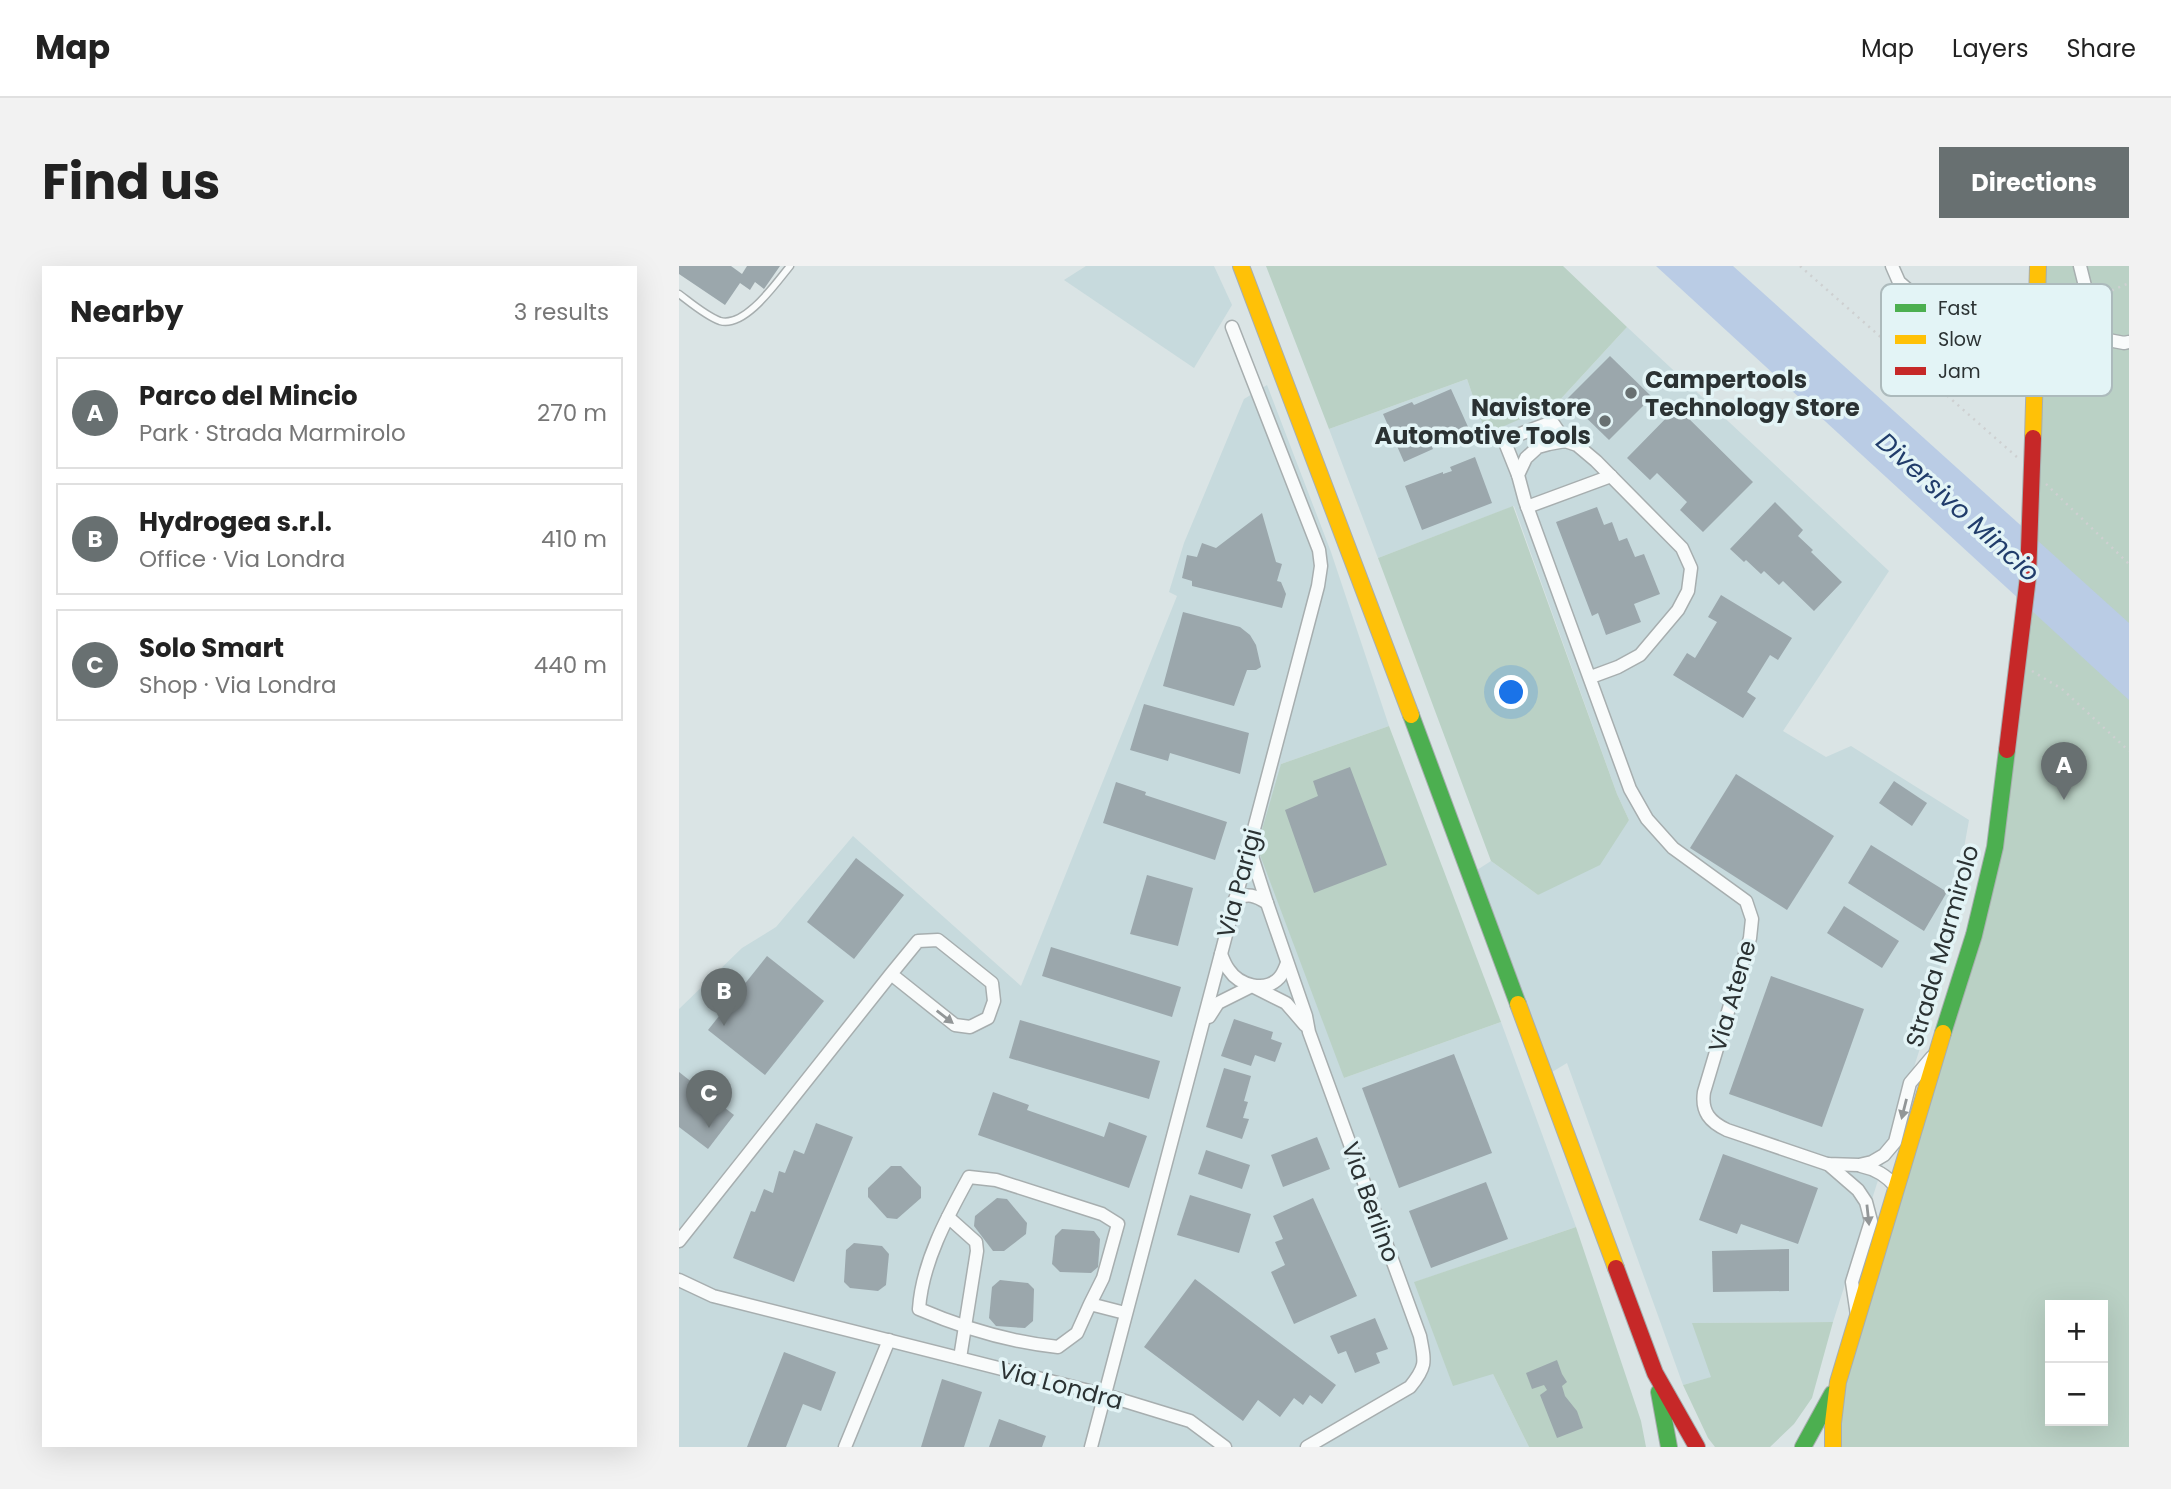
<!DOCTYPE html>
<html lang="en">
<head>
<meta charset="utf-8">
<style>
	body { margin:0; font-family:Poppins,sans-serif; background:#f2f2f2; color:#222 }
	.controls { position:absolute; right:21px; bottom:21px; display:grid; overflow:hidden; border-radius:0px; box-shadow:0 7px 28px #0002 }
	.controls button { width:63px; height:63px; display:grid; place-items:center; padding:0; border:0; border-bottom:2px solid #e0e0e0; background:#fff; color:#222; font:35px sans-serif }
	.you { position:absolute; left:833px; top:427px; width:24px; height:24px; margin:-18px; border:5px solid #fff; border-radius:50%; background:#1a73e8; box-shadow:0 0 0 10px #1a73e833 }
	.badge { display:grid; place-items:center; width:46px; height:46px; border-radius:50%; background:#687071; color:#fff; font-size:23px; font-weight:700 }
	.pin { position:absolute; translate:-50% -58px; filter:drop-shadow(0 2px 4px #0008) }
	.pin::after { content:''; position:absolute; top:37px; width:24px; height:21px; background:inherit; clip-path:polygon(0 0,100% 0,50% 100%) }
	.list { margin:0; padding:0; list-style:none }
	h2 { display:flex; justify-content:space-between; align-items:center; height:91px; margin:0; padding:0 28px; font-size:30px }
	h2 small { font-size:23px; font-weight:400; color:#767676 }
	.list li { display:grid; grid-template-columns:46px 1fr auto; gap:21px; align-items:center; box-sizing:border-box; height:112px; margin:0 14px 14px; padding:0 14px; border:2px solid #e0e0e0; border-radius:0px }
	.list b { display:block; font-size:26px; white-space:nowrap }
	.list p { margin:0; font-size:23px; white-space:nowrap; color:#767676 }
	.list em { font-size:23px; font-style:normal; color:#767676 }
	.map { position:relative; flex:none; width:1450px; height:1181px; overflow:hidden; border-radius:0px }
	header { display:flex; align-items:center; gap:42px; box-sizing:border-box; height:98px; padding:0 35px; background:#fff; border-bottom:2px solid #e0e0e0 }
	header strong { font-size:33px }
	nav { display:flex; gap:38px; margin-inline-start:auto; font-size:24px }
	.intro { display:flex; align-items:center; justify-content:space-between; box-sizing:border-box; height:168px; padding:0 42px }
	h1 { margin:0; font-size:49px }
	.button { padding:18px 32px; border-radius:0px; background:#687071; color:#fff; font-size:24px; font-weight:700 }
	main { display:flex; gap:42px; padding:0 42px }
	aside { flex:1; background:#fff; border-radius:0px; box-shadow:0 7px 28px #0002 }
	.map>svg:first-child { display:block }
</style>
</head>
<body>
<header>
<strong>Map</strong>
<nav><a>Map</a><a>Layers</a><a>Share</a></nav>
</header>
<div class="intro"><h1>Find us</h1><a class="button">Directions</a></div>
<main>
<aside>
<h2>Nearby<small>3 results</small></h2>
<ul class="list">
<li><span class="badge">A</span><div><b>Parco del Mincio</b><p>Park · Strada Marmirolo</p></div><em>270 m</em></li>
<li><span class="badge">B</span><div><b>Hydrogea s.r.l.</b><p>Office · Via Londra</p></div><em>410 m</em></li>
<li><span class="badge">C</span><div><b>Solo Smart</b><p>Shop · Via Londra</p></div><em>440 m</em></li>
</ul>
</aside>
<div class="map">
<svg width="1450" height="1181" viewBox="0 0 1450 1181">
	<rect width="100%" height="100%" fill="#dae4e5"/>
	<!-- built -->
	<g fill="#c7dadd">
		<polygon points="407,0 535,0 553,39 515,102 385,14"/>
		<polygon points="948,61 1210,305 1104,465 1147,491 1172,480 1290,554 1272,655 1249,757 1154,1056 1014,1057 1033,1111 1004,1119 888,797 873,806 798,604 812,595 859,629 950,554 938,528 835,240 699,292 650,163 788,113 807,167 878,137"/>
		<polygon points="588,119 652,286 710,460 602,498 665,812 822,756 897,961 736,1016 814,1108 850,1181 0,1181 0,743 63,682 97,661 174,570 342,720 498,330 490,326 505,277 565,133"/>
	</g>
	<!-- green -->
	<g fill="#bad1c5" fill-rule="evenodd">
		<polygon points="587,0 884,0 948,61 878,137 807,168 788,113 650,163"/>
		<path d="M1357,0H1450V1181H1154V1157L1313,593L1329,476ZM1371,1039H1424V1155H1371Z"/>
		<polygon points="834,240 938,528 950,554 921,599 859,629 812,595 699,292"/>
		<polygon points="710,460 822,756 665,812 578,581 602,498"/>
		<polygon points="897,961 962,1155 967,1181 850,1181 814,1108 774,1120 735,1016"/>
		<polygon points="1154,1056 1133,1132 1115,1158 1091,1181 1036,1181 1029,1172 1004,1119 1032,1111 1013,1057"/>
	</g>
	<!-- water -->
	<polygon fill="#bacce5" points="977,0 1054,0 1450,357 1450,434"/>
	<!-- building -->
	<g fill="#9ba7ac">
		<polygon points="0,0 52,0 63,8 68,0 101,0 85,23 76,16 71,24 61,17 46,39 0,8"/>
		<polygon points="931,90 973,131 930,174 888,133"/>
		<polygon points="772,123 790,163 752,179 754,183 725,196 704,148 733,136 735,139"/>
		<polygon points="998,141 1074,216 1024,266 1001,244 1008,236 978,207 971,214 948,192"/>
		<polygon points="796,191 813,237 743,264 726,220 764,206 764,208 773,205 771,201"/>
		<polygon points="1096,236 1124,264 1119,270 1134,284 1132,286 1163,316 1135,345 1104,315 1100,319 1085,305 1082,308 1067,294 1065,296 1051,283"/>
		<polygon points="918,241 925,259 933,256 940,275 948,272 956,291 965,288 981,328 955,338 962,356 927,369 919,347 913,350 877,256"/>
		<polygon points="583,247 597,296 603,298 598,315 602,316 607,328 603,342 513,320 513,315 503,312 508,289 518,291 523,277 537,282"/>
		<polygon points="1042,329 1113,372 1099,394 1091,389 1068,426 1077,432 1064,452 994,409 1008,387 1016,392 1038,356 1029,351"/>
		<polygon points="504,346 561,361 571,369 577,379 582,401 577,404 568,404 555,440 484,420"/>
		<polygon points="465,438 570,467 561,508 491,487 489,495 451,484"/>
		<polygon points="671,501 708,599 635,627 606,544 639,530 634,515"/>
		<polygon points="1057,508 1155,570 1108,644 1011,582"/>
		<polygon points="1215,515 1248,537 1233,560 1200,537"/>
		<polygon points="437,516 467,526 466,529 548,556 536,594 424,557"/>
		<polygon points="1192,579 1268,626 1245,665 1169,617"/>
		<polygon points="177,592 225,629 175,693 128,656"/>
		<polygon points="468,609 514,622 499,680 451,668"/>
		<polygon points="1165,640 1220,675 1203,702 1148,667"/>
		<polygon points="372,681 502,721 493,751 363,710"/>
		<polygon points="88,690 145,735 86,809 29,764"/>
		<polygon points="1092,710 1185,743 1143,861 1050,828"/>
		<polygon points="555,753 594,766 592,773 603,777 596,796 576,789 572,800 542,790"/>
		<polygon points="341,754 481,795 470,833 330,792"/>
		<polygon points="775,788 813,887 720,922 683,822"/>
		<polygon points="545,802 572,810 565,835 569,836 564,852 570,853 563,873 527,861"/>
		<polygon points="0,806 55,849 29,883 0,861"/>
		<polygon points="314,826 350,839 348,844 425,871 430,856 468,870 450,922 299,869"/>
		<polygon points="137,857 174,871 115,1016 54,992 72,945 76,946 85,923 94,927 100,905 106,907 115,884 125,888"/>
		<polygon points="638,871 651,903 604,921 592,889"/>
		<polygon points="527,884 571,899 563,923 519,908"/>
		<polygon points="1044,888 1139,922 1119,978 1062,958 1058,968 1020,954"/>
		<polygon points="212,900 222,900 242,921 242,932 218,953 208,952 189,931 189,922"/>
		<polygon points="807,916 829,973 752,1002 730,945"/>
		<polygon points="511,929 572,948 560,987 498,969"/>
		<polygon points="318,932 328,933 348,957 347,968 325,985 314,985 295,960 296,950"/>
		<polygon points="634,932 678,1030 615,1058 592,1006 606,999 596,976 604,973 594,950"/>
		<polygon points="383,963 415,965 421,973 419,1001 412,1007 381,1006 373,998 376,970"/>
		<polygon points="175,977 203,980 210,988 207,1019 199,1025 171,1022 165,1016 167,984"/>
		<polygon points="1110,983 1110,1025 1034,1026 1033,985"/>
		<polygon points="516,1013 657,1119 643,1138 631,1129 624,1139 615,1132 601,1151 579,1134 564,1155 465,1081"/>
		<polygon points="321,1014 349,1017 355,1023 354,1055 346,1062 317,1060 310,1052 313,1021"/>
		<polygon points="696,1052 709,1083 697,1087 701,1097 676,1107 667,1085 659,1088 651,1070"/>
		<polygon points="105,1086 157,1106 142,1145 124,1138 107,1181 68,1181"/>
		<polygon points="878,1094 883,1108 888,1116 883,1120 886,1130 898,1145 904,1162 878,1172 861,1129 868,1124 865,1119 853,1123 847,1107"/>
		<polygon points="263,1113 303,1126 285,1181 242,1181"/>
		<polygon points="320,1153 367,1170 363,1181 310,1181"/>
	</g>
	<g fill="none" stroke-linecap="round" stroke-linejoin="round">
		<!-- lane casing -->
		<g stroke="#a7aeaf" stroke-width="9">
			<path id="lane" d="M0,28C12,37 27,50 41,55C66,62 97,17 111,0"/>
		</g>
		<!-- street casing -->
		<g stroke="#a7aeaf" stroke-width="15">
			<g id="street">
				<polyline points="1213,0 1220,16 1259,50"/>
				<polyline points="1401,0 1419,72 1445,77 1450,76"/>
				<polyline points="839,209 825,174 873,156 886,175"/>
				<polyline points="848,241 932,210"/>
				<path d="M912,411L939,401L961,389L999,344L1009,325L1012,302L1003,282L917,195L898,179L886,175L870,178L859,181L847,192L839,209L846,235L951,523L968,553L994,582L1067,635L1073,653L1071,672L1025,826C1022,846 1031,856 1048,864L1148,898L1180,899L1193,896L1205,889L1216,876L1231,817L1253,791"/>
				<polyline points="570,581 588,637"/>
				<path d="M556,633C569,627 576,629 588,637L627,750L630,766L741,1070C746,1096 748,1100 731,1121L628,1181"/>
				<path d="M542,688C544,693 546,699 550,704C560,719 586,727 600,712C604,708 606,702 608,697"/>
				<polyline points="530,751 539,737 573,720 607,737 626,759"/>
				<polyline points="1149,898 1179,924 1187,936 1192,955 1173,1016 1178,1049"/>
				<path d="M1182,900C1197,903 1208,910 1217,921"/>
				<polyline points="269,951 297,976 298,985 281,1092"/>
				<polyline points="0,975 212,708 239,675 259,674 313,717 315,735 309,752 291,761 276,759 212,708"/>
				<polyline points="0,1014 34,1030 426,1129 511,1155 546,1181"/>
				<path d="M411,1038L424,1012L439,958L423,948L317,914L290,911C268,951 243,997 240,1043C284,1062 331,1076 379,1081L398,1067L411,1038L446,1047"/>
				<polyline points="166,1181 210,1074"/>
				<polyline points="412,1181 639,320 642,300 640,284 553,61"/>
			</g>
		</g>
		<!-- fast casing -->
		<g stroke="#a7aeaf" stroke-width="18">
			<g id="fast">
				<polyline points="732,449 839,738"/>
				<polyline points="1264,767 1295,669 1316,581 1328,484"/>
				<polyline points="980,1126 990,1181"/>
				<polyline points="1124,1181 1153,1128"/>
			</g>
		</g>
		<!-- slow casing -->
		<g stroke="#a7aeaf" stroke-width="18">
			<g id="slow">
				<polyline points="562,0 732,449"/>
				<polyline points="1354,172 1359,0"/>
				<polyline points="839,738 937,1002"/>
				<polyline points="1154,1181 1154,1157 1159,1116 1264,767"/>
			</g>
		</g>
		<!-- jam casing -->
		<g stroke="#a7aeaf" stroke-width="18">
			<g id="jam">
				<polyline points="1328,484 1349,311 1354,172"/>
				<polyline points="937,1002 976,1107 1018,1181"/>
			</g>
		</g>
		<!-- path -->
		<g stroke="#ced0d1" stroke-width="2.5" stroke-dasharray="2 5" stroke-linecap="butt">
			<polyline points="1121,0 1339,192"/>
			<polyline points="1420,30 1450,17"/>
			<polyline points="1367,218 1450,298"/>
			<polyline points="1353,405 1383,423 1450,485"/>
		</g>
		<!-- lane -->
		<use href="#lane" stroke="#f9fbfb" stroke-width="6"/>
		<!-- street -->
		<use href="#street" stroke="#f9fbfb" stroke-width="12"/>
		<!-- fast -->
		<use href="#fast" stroke="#4caf50" stroke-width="16"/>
		<!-- slow -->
		<use href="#slow" stroke="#ffc107" stroke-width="16"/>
		<!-- jam -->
		<use href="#jam" stroke="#c62828" stroke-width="16"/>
	</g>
	<!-- one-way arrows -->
	<defs><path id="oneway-solid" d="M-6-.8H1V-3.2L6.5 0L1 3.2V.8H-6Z" transform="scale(1.75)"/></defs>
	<g fill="#929697">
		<use href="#oneway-solid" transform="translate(266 751) rotate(38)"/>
		<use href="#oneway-solid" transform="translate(1225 843) rotate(104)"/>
		<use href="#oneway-solid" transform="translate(1189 949) rotate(84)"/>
	</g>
	<!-- markers -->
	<g fill="#687071" stroke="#e3f4f6" stroke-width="2.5">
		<circle cx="952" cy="127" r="7"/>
		<circle cx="926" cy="155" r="7"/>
	</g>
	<g text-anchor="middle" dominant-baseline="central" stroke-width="7" stroke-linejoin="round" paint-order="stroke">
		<!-- poi labels -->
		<g font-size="24" font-weight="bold" fill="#2b3233" stroke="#e3f4f6" text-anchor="start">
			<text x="966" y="113">Campertools<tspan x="966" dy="28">Technology Store</tspan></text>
			<text x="912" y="141" text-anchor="end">Navistore<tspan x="912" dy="28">Automotive Tools</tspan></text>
		</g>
		<!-- street labels -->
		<g font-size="24" fill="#2b3233" stroke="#e3f4f6">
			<text transform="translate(560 617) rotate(-75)">Via Parigi</text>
			<text transform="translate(1263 680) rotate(-74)">Strada Marmirolo</text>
			<text transform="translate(1053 730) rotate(-74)">Via Atene</text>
			<text transform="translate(692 936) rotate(70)">Via Berlino</text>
			<text transform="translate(382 1119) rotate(15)">Via Londra</text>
		</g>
		<!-- water labels -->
		<g font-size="26" font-style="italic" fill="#213d6b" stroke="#e3f4f6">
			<text transform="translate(1279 241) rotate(42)">Diversivo Mincio</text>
		</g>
	</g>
	<!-- legend -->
	<rect x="1202" y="18" width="231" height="112" rx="10" fill="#e3f4f6" stroke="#acbabc" stroke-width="2"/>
	<rect x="1216" y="38" width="31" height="8" fill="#4caf50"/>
	<rect x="1216" y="69" width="31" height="9" fill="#ffc107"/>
	<rect x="1216" y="101" width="31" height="8" fill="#c62828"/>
	<g font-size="19" fill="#2b3233">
		<text x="1259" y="49">Fast</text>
		<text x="1259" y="80">Slow</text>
		<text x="1259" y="112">Jam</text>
	</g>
</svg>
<div class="controls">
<button>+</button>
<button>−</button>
</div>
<div class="you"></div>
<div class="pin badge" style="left:1385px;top:534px">A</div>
<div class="pin badge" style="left:45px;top:760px">B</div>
<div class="pin badge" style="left:30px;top:862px">C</div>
</div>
</main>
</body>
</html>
